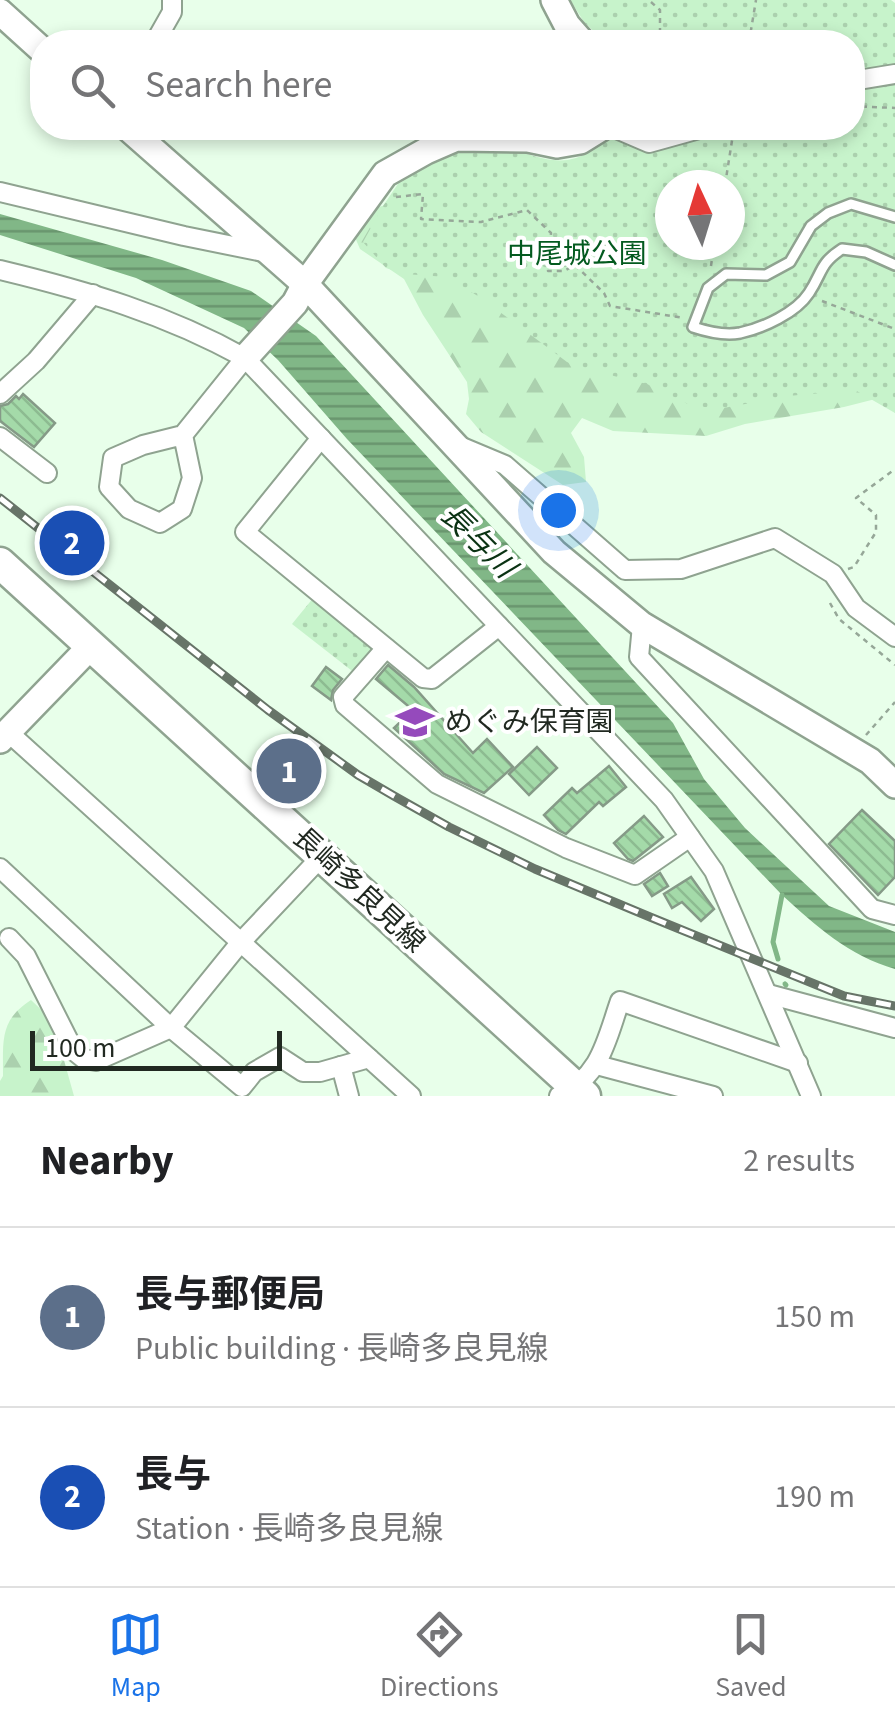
<!DOCTYPE html>
<html lang="en">
<head>
<meta charset="utf-8">
<style>
	body { margin:0; font-family:"Source Sans 3","Noto Sans JP",sans-serif; background:#f6f6f6; color:#202124 }
	.compass { position:absolute; left:655px; top:170px; width:90px; height:90px; border-radius:50%; background:#fff; box-shadow:0 5px 15px #0003; rotate:356deg }
	.scale { position:absolute; left:30px; bottom:25px; width:252px; box-sizing:border-box; padding-left:10px; border:5px solid #212921; border-top:0; font-size:28px; line-height:35px; white-space:nowrap; color:#212921; -webkit-text-stroke:8px #fff; paint-order:stroke }
	.you { position:absolute; left:558px; top:510px; width:35px; height:35px; margin:-25px; border:8px solid #fff; border-radius:50%; background:#1a73e8; box-shadow:0 0 0 15px #1a73e833 }
	.badge { display:grid; place-items:center; width:65px; height:65px; border-radius:50%; background:#1a73e8; color:#fff; font-size:32px; font-weight:700 }
	.pin { position:absolute; translate:-50% -50%; border:5px solid #fff; box-shadow:0 2px 10px #0006 }
	.list { margin:0; padding:0; list-style:none }
	h2 { display:flex; justify-content:space-between; align-items:center; height:130px; margin:0; padding:0 40px; font-size:42px }
	h2 small { font-size:32px; font-weight:400; color:#757577 }
	.list li { display:grid; grid-template-columns:65px 1fr auto; gap:30px; align-items:center; box-sizing:border-box; height:180px; padding:0 40px; border-top:2px solid #e0e0e0 }
	.list b { display:block; font-size:38px; white-space:nowrap }
	.list p { margin:0; font-size:32px; white-space:nowrap; color:#757577 }
	.list em { font-size:32px; font-style:normal; color:#757577 }
	.icon { flex:none; width:55px; height:55px; fill:none; stroke:currentColor; stroke-width:2; stroke-linecap:round; stroke-linejoin:round }
	.map { position:relative; flex:none; width:895px; height:1096px; overflow:hidden }
	.search { position:absolute; background:#fff; box-shadow:0 5px 15px #0003; left:30px; right:30px; top:30px; height:110px; display:flex; align-items:center; gap:25px; box-sizing:border-box; padding:0 35px; border-radius:40px; color:#757577; font-size:38px }
	.sheet { height:490px; background:#fff }
	nav { display:flex; justify-content:space-around; align-items:center; box-sizing:border-box; height:140px; border-top:2px solid #e0e0e0; background:#fff; font-size:28px; color:#757577 }
	nav a { display:grid; justify-items:center; gap:5px }
	nav .on { color:#1a73e8 }
	.map>svg:first-child { display:block }
</style>
</head>
<body>
<div class="map">
<svg width="895" height="1096" viewBox="0 0 895 1096">
	<defs>
		<pattern id="forest-firs" width="22" height="20" patternUnits="userSpaceOnUse" patternTransform="scale(2.5)"><rect width="22" height="20" fill="#c7f3cb"/><path d="M5 1l3.5 6h-7zM16 11l3.5 6h-7z" fill="#abd0ae"/></pattern>
		<pattern id="park-dots" width="8" height="8" patternUnits="userSpaceOnUse" patternTransform="scale(2.5)"><rect width="8" height="8" fill="#c7f3cb"/><path d="M2 2h.1M6 6h.1" fill="none" stroke="#abd0ae" stroke-width="1.8" stroke-linecap="round"/></pattern>
		<pattern id="water-rules" width="6" height="5" patternUnits="userSpaceOnUse" patternTransform="scale(2.5)"><rect width="6" height="5" fill="#81b787"/><path d="M0 2.5h6" fill="none" stroke="#69956e"/></pattern>
		<pattern id="building-back-hatch" width="6" height="6" patternUnits="userSpaceOnUse" patternTransform="scale(2.5)"><rect width="6" height="6" fill="#a4daa9"/><path d="M-1 5l2 2M0 0l6 6M5-1l2 2" fill="none" stroke="#8dbb91"/></pattern>
	</defs>
	<rect width="100%" height="100%" fill="#e8ffea"/>
	<!-- forest -->
	<g fill="url(#forest-firs)">
		<polygon points="399,202 895,394 844,407 745,424 706,436 613,431 582,418 571,433 584,457 586,482 563,485 481,432 466,414 469,399 467,382 423,315 404,279 360,249 354,235 370,209"/>
		<path d="M31,1000L53,1021L74,1096H0V1081L3,1076C3,1039 0,1020 31,1000Z"/>
	</g>
	<!-- park -->
	<g fill="url(#park-dots)" fill-rule="evenodd">
		<path d="M570,0H891L895,3V413L855,390L788,396L718,409L690,405L647,384L585,369L567,362L481,298L447,277L405,274L386,268L363,242L383,206L410,166C430,160 468,146 487,146C527,147 556,176 593,149C602,143 610,138 615,128H852V42H605L584,22ZM670,185H730V245H670Z"/>
		<polygon points="314,597 378,647 356,674 292,624"/>
	</g>
	<!-- water -->
	<path fill="url(#water-rules)" d="M0,214L162,260L251,291L316,336L673,723L704,779L745,828L829,906L895,932V969C849,956 816,926 782,895L347,439L278,360L244,328L136,278L0,235Z"/>
	<g fill="none" stroke-linecap="round" stroke-linejoin="round">
		<!-- stream -->
		<g stroke="#81b787" stroke-width="5">
			<polyline points="778,959 773,942 782,895"/>
			<polyline points="785,984 786,985"/>
		</g>
	</g>
	<!-- building -->
	<g fill="url(#building-back-hatch)" stroke="#859a87" stroke-width="2.5">
		<polygon points="23,394 55,423 34,447 0,421 0,406 8,404 16,396 19,399"/>
		<polygon points="388,665 414,687 473,753 487,739 513,767 484,793 444,774 394,728 413,710 376,679"/>
		<polygon points="326,667 342,679 333,690 331,700 312,686"/>
		<polygon points="537,747 557,768 529,795 509,774"/>
		<polygon points="609,766 626,787 603,806 599,802 566,834 558,830 544,815 572,788 577,793"/>
		<polygon points="862,810 895,841 895,877 878,895 829,844"/>
		<polygon points="644,816 663,837 633,861 628,859 614,843"/>
		<polygon points="660,873 668,886 652,896 644,884"/>
		<polygon points="691,877 714,909 701,921 682,902 672,908 664,894"/>
	</g>
	<g fill="none" stroke-linecap="round" stroke-linejoin="round">
		<!-- lane casing -->
		<g stroke="#8fa390" stroke-width="14">
			<path id="lane" d="M895,217L851,204L828,213L811,226L790,262L766,275L726,274L708,288L693,327C708,332 724,336 740,333C763,328 796,313 809,293C823,272 819,264 842,249L866,252L895,265"/>
		</g>
		<!-- street casing -->
		<g stroke="#8fa390" stroke-width="22">
			<g id="street">
				<polyline points="155,42 172,12 172,0"/>
				<polyline points="852,81 895,74"/>
				<polyline points="614,128 649,143 703,128"/>
				<polyline points="0,192 184,236 268,253"/>
				<path d="M0,270C87,291 166,314 245,358L664,800L714,871L811,1096"/>
				<polyline points="0,394 36,361 93,294"/>
				<polyline points="183,435 192,478 182,509 160,523 129,509 109,487 113,458 143,445 183,435 245,358"/>
				<polyline points="0,437 47,473"/>
				<polyline points="321,438 245,532 423,678 432,679 499,626"/>
				<polyline points="462,447 505,465 625,570 681,569 775,538 833,574 856,608 895,637"/>
				<polyline points="642,625 639,657 872,909 895,915"/>
				<polyline points="386,648 343,697 345,705 437,784 566,848 635,875 690,837"/>
				<polyline points="8,732 411,1096"/>
				<polyline points="0,868 171,1028 242,1087 254,1072 280,1057 303,1072 320,1072 369,1058"/>
				<polyline points="9,938 26,956 74,1051 84,1059 96,1061 171,1028 240,943 322,856"/>
				<polyline points="768,994 895,1028"/>
				<polyline points="597,1065 713,1096"/>
				<polyline points="341,1066 349,1096"/>
				<path d="M559,1096C601,1076 606,1041 620,1001L798,1063"/>
			</g>
		</g>
		<!-- secondary casing -->
		<g stroke="#8fa390" stroke-width="30">
			<g id="secondary">
				<polyline points="554,0 567,25 582,42"/>
				<polyline points="0,12 42,50"/>
				<polyline points="128,128 305,284 554,552 642,625 870,761 895,785"/>
				<polyline points="245,358 295,303 305,284 385,174 426,151 456,138 528,139 557,145 580,141 601,128"/>
				<polyline points="0,740 91,646"/>
			</g>
		</g>
		<!-- primary casing -->
		<g stroke="#8fa390" stroke-width="35">
			<polyline id="primary" points="0,563 585,1096"/>
		</g>
		<!-- path -->
		<g stroke="#96a798" stroke-width="2.5" stroke-dasharray="5 5" stroke-linecap="butt">
			<polyline points="651,2 660,10 660,36 663,42"/>
			<polyline points="749,42 756,0"/>
			<polyline points="852,106 895,108"/>
			<polyline points="725,185 734,128"/>
			<polyline points="396,197 423,194 421,219 481,222 527,210 551,233 548,271 564,271 575,265 604,293 610,306 684,318"/>
			<polyline points="711,266 714,245"/>
			<polyline points="822,301 895,329"/>
			<polyline points="848,569 854,567 876,532 876,515 856,498 895,469"/>
			<polyline points="830,603 839,619 895,665"/>
			<polyline points="866,735 895,702"/>
		</g>
		<!-- lane -->
		<use href="#lane" stroke="#fff" stroke-width="9"/>
		<!-- street -->
		<use href="#street" stroke="#fff" stroke-width="18"/>
		<!-- secondary -->
		<use href="#secondary" stroke="#fff" stroke-width="25"/>
		<!-- primary -->
		<use href="#primary" stroke="#fff" stroke-width="30"/>
		<!-- rail casing -->
		<g stroke="#677468" stroke-width="9">
			<polyline id="rail" points="0,498 268,710 358,775 394,796 449,827 535,869 650,917 844,996 895,1006"/>
		</g>
		<!-- rail -->
		<use href="#rail" stroke="#fff" stroke-width="5" stroke-dasharray="15" stroke-linecap="butt"/>
	</g>
	<!-- icons -->
	<defs>
		<g id="school-bare" transform="scale(3)"><path d="M0-5L7-2L0 1L-7-2ZM-4 1L0 2.5L4 1V4Q0 6-4 4Z" fill="#954abc" stroke="#fff" stroke-width="2.5" paint-order="stroke"/></g>
	</defs>
	<g fill-rule="evenodd">
		<use href="#school-bare" x="415" y="722"/>
	</g>
	<g text-anchor="middle" dominant-baseline="central" stroke-width="8" stroke-linejoin="round" paint-order="stroke">
		<!-- park labels -->
		<g font-size="28" fill="#035a1f" stroke="#fff">
			<text x="577" y="254">中尾城公園</text>
		</g>
		<!-- poi labels -->
		<g font-size="28" fill="#212921" stroke="#fff" text-anchor="start">
			<text x="445" y="722">めぐみ保育園</text>
		</g>
		<!-- street labels -->
		<g font-size="28" fill="#212921" stroke="#fff">
			<text transform="translate(359 890) rotate(43)">長崎多良見線</text>
		</g>
		<!-- water labels -->
		<g font-size="30" font-style="italic" fill="#0a3213" stroke="#fff">
			<text transform="translate(478 541) rotate(45)">長与川</text>
		</g>
	</g>
</svg>
<svg class="compass" viewBox="-18 -18 36 36"><path d="M0-13l5 13h-10z" fill="#e53935"/><path d="M0 13l5-13h-10z" fill="#757577"/></svg>
<div class="scale">100 m</div>
<div class="you"></div>
<div class="pin badge" style="left:289px;top:771px;background:#5c6f8a">1</div>
<div class="pin badge" style="left:72px;top:543px;background:#1a4fb4">2</div>
<div class="search"><svg class="icon" aria-label="search" viewBox="0 0 24 24"><circle cx="10" cy="10" r="6"/><path d="M15 15l6 6"/></svg>Search here</div>
</div>
<section class="sheet">
<h2>Nearby<small>2 results</small></h2>
<ul class="list">
<li><span class="badge" style="background:#5c6f8a">1</span><div><b>長与郵便局</b><p>Public building · 長崎多良見線</p></div><em>150 m</em></li>
<li><span class="badge" style="background:#1a4fb4">2</span><div><b>長与</b><p>Station · 長崎多良見線</p></div><em>190 m</em></li>
</ul>
</section>
<nav>
<a class="on"><svg class="icon" aria-label="map" viewBox="0 0 24 24"><path d="M3 6l6-2 6 2 6-2v14l-6 2-6-2-6 2zM9 4v14M15 6v14"/></svg>Map</a>
<a><svg class="icon" aria-label="directions" viewBox="0 0 24 24"><path d="M12 3l9 9-9 9-9-9zM9 14v-3h6M13 9l2 2-2 2"/></svg>Directions</a>
<a><svg class="icon" aria-label="saved" viewBox="0 0 24 24"><path d="M7 4h10v16l-5-4-5 4z"/></svg>Saved</a>
</nav>
</body>
</html>
